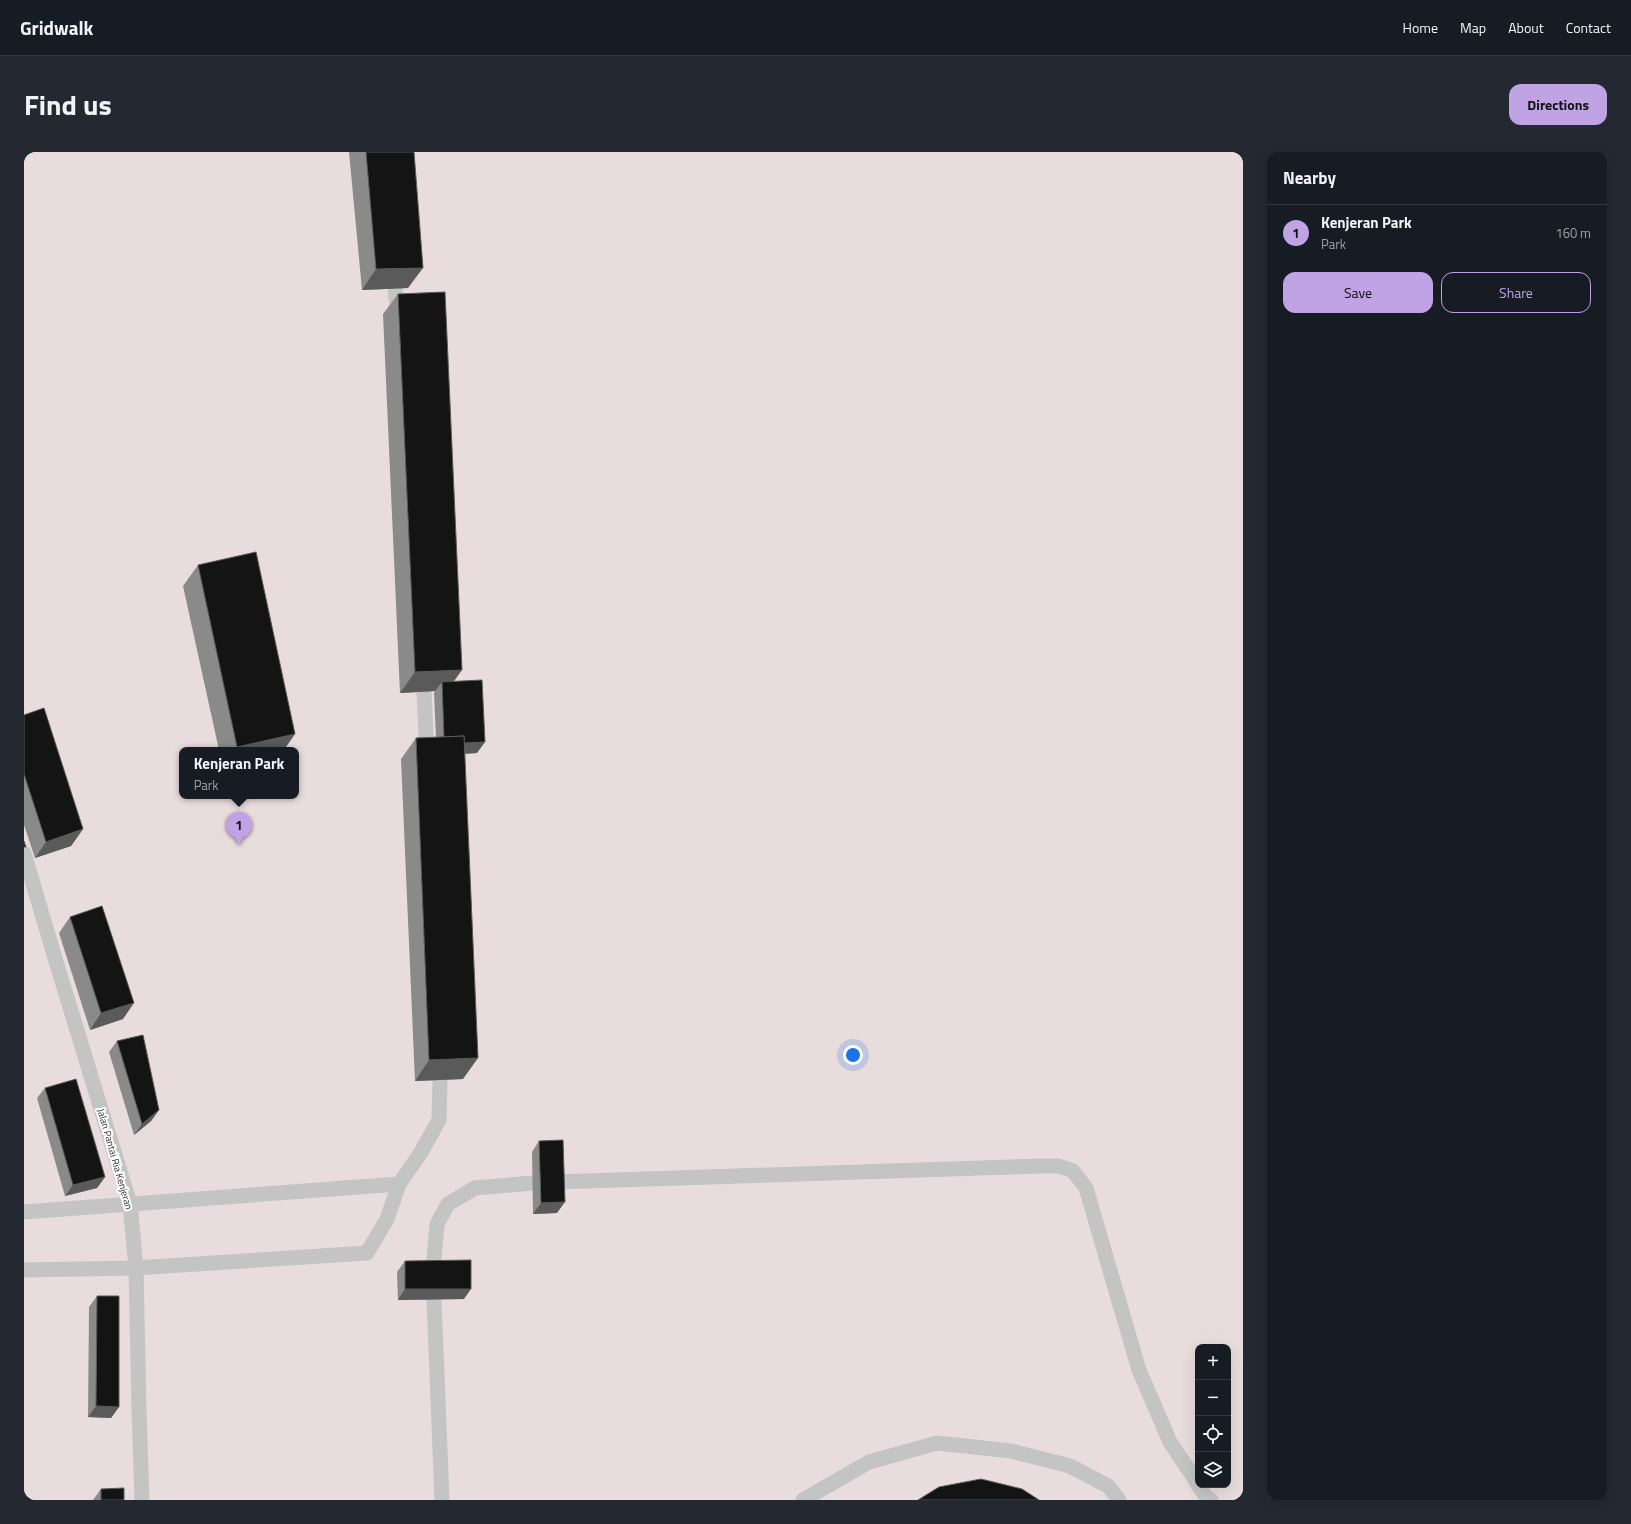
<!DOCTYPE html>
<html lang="en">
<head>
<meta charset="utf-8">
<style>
	body { margin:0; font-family:"Titillium Web",sans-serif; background:#242831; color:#f1f3f6 }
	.controls { position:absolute; right:12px; bottom:12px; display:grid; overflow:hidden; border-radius:8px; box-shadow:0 4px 16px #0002 }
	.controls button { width:36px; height:36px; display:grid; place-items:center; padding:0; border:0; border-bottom:1px solid #363941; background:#171b24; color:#f1f3f6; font:20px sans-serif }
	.you { position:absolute; left:829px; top:903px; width:14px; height:14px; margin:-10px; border:3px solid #fff; border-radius:50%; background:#1a73e8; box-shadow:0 0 0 6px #1a73e833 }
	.badge { display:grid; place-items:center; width:26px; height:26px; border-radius:50%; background:#bfa3e5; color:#111; font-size:13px; font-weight:700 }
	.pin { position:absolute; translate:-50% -33px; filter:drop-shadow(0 1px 2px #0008) }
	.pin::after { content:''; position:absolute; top:21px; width:14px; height:12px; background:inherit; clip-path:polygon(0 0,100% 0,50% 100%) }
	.popup { position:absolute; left:155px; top:595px; width:120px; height:52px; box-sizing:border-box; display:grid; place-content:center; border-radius:8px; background:#171b24; filter:drop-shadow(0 1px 3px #0005); font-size:13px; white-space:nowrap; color:#9ea1a6 }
	.popup b { font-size:15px; color:#f1f3f6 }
	.popup::after { content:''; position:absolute; left:50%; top:100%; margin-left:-8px; border:8px solid transparent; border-top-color:#171b24 }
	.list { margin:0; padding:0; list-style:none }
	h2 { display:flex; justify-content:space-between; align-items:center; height:52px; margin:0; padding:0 16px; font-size:17px }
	h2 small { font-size:13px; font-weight:400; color:#9ea1a6 }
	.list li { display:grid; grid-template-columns:26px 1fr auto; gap:12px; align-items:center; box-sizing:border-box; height:56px; padding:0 16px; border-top:1px solid #363941 }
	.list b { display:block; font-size:15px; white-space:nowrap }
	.list p { margin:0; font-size:13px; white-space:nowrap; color:#9ea1a6 }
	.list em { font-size:13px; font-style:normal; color:#9ea1a6 }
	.actions { display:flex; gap:8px; padding:12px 16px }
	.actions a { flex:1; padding:9px 0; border:1px solid #bfa3e5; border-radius:12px; text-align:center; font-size:14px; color:#bfa3e5 }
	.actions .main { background:#bfa3e5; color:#111 }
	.icon { flex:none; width:22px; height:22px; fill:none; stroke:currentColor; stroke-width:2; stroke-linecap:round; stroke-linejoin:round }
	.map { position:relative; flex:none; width:1219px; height:1348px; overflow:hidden; border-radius:12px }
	header { display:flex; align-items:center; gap:24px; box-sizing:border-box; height:56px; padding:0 20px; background:#171b24; border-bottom:1px solid #363941 }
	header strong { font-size:19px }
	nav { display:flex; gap:22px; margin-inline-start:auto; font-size:14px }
	.intro { display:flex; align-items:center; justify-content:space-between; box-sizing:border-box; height:96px; padding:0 24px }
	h1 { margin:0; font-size:28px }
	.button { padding:10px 18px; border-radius:12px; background:#bfa3e5; color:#111; font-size:14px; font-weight:700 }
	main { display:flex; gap:24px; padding:0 24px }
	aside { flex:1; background:#171b24; border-radius:12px; box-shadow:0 4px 16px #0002 }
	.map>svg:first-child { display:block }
</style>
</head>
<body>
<header>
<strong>Gridwalk</strong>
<nav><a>Home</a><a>Map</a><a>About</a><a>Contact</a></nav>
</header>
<div class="intro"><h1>Find us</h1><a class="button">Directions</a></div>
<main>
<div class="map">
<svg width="1219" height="1348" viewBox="0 0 1219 1348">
	<rect width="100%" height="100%" fill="#fff"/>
	<!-- green -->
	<path fill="#e9dcdc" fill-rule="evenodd" d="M0,0H1219V1348H0ZM158,598H272V644H158ZM1174,1195H1204V1333H1174Z"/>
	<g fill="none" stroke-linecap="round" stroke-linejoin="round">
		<!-- lane -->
		<g stroke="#c4c4c4" stroke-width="15">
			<polyline points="371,137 374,162"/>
			<polyline points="400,540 403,605"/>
			<polyline points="0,701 30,803 106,1052 112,1116 115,1259 118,1348"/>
			<polyline points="532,1030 1016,1014 1035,1014 1049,1019 1062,1036 1115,1218 1146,1290 1174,1332"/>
			<polyline points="0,1060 375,1032"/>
			<polyline points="0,1118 112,1116 343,1101 363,1067 375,1032 396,1002 415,968 416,928"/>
			<polyline points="409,1119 413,1072 424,1052 451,1036 508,1031"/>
			<polyline points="410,1147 418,1348"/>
			<polyline points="1174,1333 1182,1345 1187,1348"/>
			<polyline points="779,1348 845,1310 913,1291 987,1299 1046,1314 1084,1334 1095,1348"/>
		</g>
	</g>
	<!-- wall -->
	<g fill="#8a8a8a">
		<polygon points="325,0 390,0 384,136 338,138"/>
		<polygon points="374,142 430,529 453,601 441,602 439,927 391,929 377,607 392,586 412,585 410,541 411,539 376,541 359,162"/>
		<polygon points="174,413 260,598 195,598 159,434"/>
		<polygon points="0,563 59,677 47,694 11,706 0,673"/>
		<polygon points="46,765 99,867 66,878 35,781"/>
		<polygon points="93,889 135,958 127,969 110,983 85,900"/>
		<polygon points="21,936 81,1025 73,1036 41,1044 13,946"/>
		<polygon points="515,989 533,1061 509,1062 508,1000"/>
		<polygon points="381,1109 440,1147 374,1148 373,1120"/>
		<polygon points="73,1144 95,1255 87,1266 64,1265 65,1155"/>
		<polygon points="77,1337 100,1348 69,1348"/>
	</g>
	<!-- shaded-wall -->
	<g fill="#5a5a5a">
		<polygon points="399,116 384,136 338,138 352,117"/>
		<polygon points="438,518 423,539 418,530 411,539 376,541 391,520"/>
		<polygon points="271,582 260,598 211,598 213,595"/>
		<polygon points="461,590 453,601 412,603 420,592"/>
		<polygon points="59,677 47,694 11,706 22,690"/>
		<polygon points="110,851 99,867 66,878 77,861"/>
		<polygon points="454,906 439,927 391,929 405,908"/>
		<polygon points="135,958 127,969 110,983 118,972"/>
		<polygon points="81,1025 73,1036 41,1044 49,1033"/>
		<polygon points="541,1050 533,1061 509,1062 517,1051"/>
		<polygon points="381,1137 447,1137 440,1147 374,1148"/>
		<polygon points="72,1254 95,1255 87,1266 64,1265"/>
	</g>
	<!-- building -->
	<g fill="#141414" stroke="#5a5a5a">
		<polygon points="342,0 390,0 399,116 352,117"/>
		<polygon points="421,140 438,518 391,520 374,142"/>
		<polygon points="232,400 271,582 213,595 174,413"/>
		<polygon points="458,528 461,590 440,591 440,584 420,585 418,530"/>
		<polygon points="20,556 59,677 22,690 0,622 0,563"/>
		<polygon points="440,584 454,906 405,908 392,586"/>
		<polygon points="0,689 2,695 0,695"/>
		<polygon points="78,754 110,851 77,861 46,765"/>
		<polygon points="119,883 135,958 118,972 93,889"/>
		<polygon points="52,927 81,1025 49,1033 21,936"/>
		<polygon points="539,988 541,1050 517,1051 515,989"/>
		<polygon points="447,1108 447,1137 381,1137 381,1109"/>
		<polygon points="73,1144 95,1144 95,1255 72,1254"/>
		<polygon points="957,1327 998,1337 1015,1348 894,1348 915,1335"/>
		<polygon points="100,1336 100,1348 77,1348 77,1337"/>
	</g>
	<g text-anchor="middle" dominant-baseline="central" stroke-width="4" stroke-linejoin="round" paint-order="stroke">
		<!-- street labels -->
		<g font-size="10" fill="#2d2d2d" stroke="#fff">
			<text transform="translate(91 1007) rotate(74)">Jalan Pantai Ria Kenjeran</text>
		</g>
	</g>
</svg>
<div class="controls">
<button>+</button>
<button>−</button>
<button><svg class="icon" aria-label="locate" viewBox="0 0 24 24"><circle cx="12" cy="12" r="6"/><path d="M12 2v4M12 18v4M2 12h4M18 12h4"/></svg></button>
<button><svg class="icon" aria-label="layers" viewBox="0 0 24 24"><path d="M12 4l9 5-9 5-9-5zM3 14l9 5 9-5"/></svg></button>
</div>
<div class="you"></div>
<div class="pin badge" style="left:215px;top:693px">1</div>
<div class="popup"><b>Kenjeran Park</b>Park</div>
</div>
<aside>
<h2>Nearby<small></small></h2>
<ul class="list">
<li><span class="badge">1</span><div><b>Kenjeran Park</b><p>Park</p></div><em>160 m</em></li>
</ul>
<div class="actions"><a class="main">Save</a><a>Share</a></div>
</aside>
</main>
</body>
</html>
